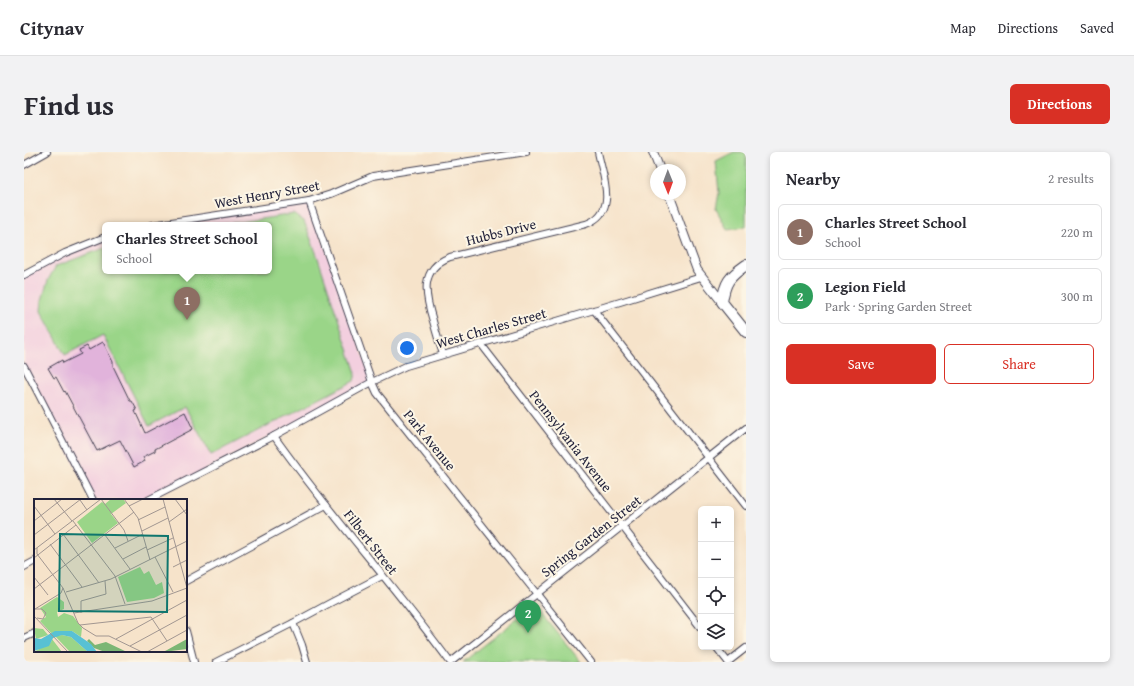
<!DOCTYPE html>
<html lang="en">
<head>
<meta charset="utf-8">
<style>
	body { margin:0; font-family:"Gentium Book Plus",serif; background:#f2f2f3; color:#2b2b33 }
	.controls { position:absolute; right:12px; bottom:12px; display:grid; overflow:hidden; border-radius:6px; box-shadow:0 2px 6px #0003 }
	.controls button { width:36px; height:36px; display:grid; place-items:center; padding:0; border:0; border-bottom:1px solid #e1e1e2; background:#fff; color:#2b2b33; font:20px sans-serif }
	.compass { position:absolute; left:626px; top:12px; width:36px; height:36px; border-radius:50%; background:#fff; box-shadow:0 2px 6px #0003; rotate:179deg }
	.you { position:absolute; left:383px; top:196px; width:14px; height:14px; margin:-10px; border:3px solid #fff; border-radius:50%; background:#1a73e8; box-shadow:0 0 0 6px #1a73e833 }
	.badge { display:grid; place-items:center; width:26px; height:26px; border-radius:50%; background:#d93025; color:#fff; font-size:13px; font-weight:700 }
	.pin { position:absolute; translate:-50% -33px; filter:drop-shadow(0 1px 2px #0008) }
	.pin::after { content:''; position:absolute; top:21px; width:14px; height:12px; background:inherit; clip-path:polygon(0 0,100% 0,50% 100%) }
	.popup { position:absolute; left:78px; top:70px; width:170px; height:52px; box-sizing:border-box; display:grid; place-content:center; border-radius:6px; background:#fff; filter:drop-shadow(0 1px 3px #0005); font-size:13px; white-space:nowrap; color:#7c7c81 }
	.popup b { font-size:15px; color:#2b2b33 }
	.popup::after { content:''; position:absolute; left:50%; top:100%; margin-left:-8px; border:8px solid transparent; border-top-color:#fff }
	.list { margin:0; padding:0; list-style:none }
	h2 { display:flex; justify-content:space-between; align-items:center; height:52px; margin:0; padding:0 16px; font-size:17px }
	h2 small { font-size:13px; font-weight:400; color:#7c7c81 }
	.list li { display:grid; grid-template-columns:26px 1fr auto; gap:12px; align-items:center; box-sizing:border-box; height:56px; margin:0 8px 8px; padding:0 8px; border:1px solid #e1e1e2; border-radius:6px }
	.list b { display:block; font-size:15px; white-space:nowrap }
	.list p { margin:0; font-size:13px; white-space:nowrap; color:#7c7c81 }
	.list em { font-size:13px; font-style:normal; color:#7c7c81 }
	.actions { display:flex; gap:8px; padding:12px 16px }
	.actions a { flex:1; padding:9px 0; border:1px solid #d93025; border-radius:6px; text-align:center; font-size:14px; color:#d93025 }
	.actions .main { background:#d93025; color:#fff }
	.icon { flex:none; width:22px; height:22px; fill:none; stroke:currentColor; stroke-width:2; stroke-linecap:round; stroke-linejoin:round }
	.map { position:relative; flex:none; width:722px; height:510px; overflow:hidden; border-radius:6px }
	header { display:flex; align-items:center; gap:24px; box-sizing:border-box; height:56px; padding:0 20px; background:#fff; border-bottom:1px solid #e1e1e2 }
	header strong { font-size:19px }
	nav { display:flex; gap:22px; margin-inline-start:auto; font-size:14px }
	.intro { display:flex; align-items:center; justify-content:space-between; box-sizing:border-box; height:96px; padding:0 24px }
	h1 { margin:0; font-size:28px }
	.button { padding:10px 18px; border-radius:6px; background:#d93025; color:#fff; font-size:14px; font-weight:700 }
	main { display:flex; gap:24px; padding:0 24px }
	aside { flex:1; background:#fff; border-radius:6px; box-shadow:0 2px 6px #0003 }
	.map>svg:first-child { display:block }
</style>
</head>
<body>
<header>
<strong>Citynav</strong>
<nav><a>Map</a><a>Directions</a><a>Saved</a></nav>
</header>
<div class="intro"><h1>Find us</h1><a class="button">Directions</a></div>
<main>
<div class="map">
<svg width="722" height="510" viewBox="0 0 722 510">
	<rect width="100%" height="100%" fill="#fcf5e5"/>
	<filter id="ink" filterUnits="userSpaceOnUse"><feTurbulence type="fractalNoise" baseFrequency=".025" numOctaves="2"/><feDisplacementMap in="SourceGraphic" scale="8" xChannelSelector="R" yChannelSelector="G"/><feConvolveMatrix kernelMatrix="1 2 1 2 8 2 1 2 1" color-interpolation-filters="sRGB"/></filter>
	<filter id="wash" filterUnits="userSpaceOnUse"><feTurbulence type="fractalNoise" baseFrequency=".012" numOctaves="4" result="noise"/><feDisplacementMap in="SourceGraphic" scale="16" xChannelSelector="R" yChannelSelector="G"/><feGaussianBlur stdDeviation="0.9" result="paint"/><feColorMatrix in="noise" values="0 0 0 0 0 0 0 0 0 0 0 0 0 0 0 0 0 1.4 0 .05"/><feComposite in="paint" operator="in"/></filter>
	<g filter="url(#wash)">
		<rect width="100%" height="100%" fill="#f6e3ca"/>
		<!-- built -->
		<polygon fill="#f3cfdf" points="285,49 348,230 124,348 69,348 0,214 0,122 81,86 81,119 245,119 245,73 146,73"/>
		<!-- green -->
		<g fill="#9ad588" stroke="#5e7c62">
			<polygon points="710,0 722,0 722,75 703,77 692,57 695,41 692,9"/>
			<polygon points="270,62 280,69 293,103 332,221 330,229 187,303 161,255 125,274 79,183 41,203 17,159 18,148 24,128 32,114 81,96 81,119 245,119 245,73 196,73"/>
			<polygon points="511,453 557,510 439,510"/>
		</g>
		<g id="blocks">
			<!-- building -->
			<polygon fill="#e1b3db" points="79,190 89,210 89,214 106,249 108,249 113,258 111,259 121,281 161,260 169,277 131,297 131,299 119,305 121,309 110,315 96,288 73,299 41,239 40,240 32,225 30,226 24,216 38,208 39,211 57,202 55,198 63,194 65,198"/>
		</g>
	</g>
	<g filter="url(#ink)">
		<use href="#blocks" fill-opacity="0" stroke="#423f50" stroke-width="1"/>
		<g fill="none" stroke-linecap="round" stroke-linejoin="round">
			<!-- minor casing -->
			<g stroke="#423f50" stroke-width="8">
				<g id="minor">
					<polyline points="0,13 23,0"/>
					<polyline points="285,49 348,230 353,241 567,510"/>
					<polyline points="128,73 285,49 307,42 349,24 502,0"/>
					<polyline points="0,123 41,101 81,85"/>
					<polyline points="570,158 722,354"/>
					<polyline points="457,192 677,476"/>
					<path d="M419,202C415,191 412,180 409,169C401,143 395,117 426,105L562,72C595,60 579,26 574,0"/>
					<polyline points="0,214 69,348"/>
					<path d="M250,284C305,362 370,433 426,510"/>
					<polyline points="124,348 250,284 348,230 382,214 570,158 677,125"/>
					<polyline points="0,415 11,409"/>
					<polyline points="162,429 302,353"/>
					<polyline points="269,471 278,493 283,510"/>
					<polyline points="162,479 170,510"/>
					<polyline points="0,486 11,481"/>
					<polyline points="692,495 704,510"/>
					<polyline points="192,510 269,471 306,451 358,424"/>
					<polyline points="427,510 722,276"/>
					<polyline points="704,510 722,496"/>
				</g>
			</g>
			<!-- tertiary casing -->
			<g stroke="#423f50" stroke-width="10">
				<g id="tertiary">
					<polyline points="629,0 636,18"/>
					<polyline points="645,42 673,118 698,150"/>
				</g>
			</g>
			<!-- primary casing -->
			<g stroke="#423f50" stroke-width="12">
				<path id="primary" d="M722,113C705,125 701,130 698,150L722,180"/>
			</g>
			<!-- minor -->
			<use href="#minor" stroke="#fff" stroke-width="6"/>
			<!-- tertiary -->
			<use href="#tertiary" stroke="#fff" stroke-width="8"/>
			<!-- primary -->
			<use href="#primary" stroke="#fff" stroke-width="10"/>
		</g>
	</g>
	<g text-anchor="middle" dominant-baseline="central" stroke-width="4" stroke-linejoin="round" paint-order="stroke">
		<!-- street labels -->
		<g font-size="14" fill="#22223b" stroke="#fcf5e5">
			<text transform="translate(243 42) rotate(-10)">West Henry Street</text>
			<text transform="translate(477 80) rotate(-14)">Hubbs Drive</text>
			<text transform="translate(467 176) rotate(-16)">West Charles Street</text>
			<text transform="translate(406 288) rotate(51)">Park Avenue</text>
			<text transform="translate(547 289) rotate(52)">Pennsylvania Avenue</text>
			<text transform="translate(567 384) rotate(-38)">Spring Garden Street</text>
			<text transform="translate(347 390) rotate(52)">Filbert Street</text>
		</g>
	</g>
	<!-- overview -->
	<g transform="translate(10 347)">
		<rect width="153" height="153" fill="#f6e3ca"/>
		<path d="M77,0H89L92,4L77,15L84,24L58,44L43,23L68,3L71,5ZM106,68L110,75L115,72L122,86L128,83L130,94L120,99L93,103L84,78ZM23,98L30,103V110L23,113L24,118L30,114L39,117L48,129L47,138L38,132L17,134L6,122L12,118L6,109ZM0,129L9,130L14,136L2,140ZM28,136L37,138L54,153H36L21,137ZM18,140L28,153H0L17,143Z" fill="#9ad588"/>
		<path d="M55,140L61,146L72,143L93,153H71L60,149L53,142ZM153,140V150L129,153L133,151Z" fill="#7bb674"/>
		<path d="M21,132H38L57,145L63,153H54L37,138L28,136L19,139L15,147L0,152V139L7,140Z" fill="#58c1d4"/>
		<path fill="none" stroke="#a19691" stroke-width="1" d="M20,0L38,22M67,0L90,31L94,42M90,0L104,19L116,61M129,0L153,89M141,0L153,16M46,1L53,11M0,7L21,35M95,7L109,0M104,21L131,8M0,22L28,0M39,22L81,77L91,105M135,23L153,10M108,32L134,19M29,35L65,84M0,36L47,0M71,36L96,70M16,45L48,88M81,49L109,35M0,51L67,0M113,51L139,39M121,58L139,93M0,59L42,26M89,60L112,48M139,68L153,61M0,78L14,96M29,89L44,124L49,129L62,137H75L108,153M0,90L100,13M32,93L77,80L153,42M1,110L27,94L29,89L3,55V49M1,110H8L12,114L9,120L3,119M40,114L118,102L153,89M47,114V102L72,95L71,82M0,117L34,153M46,126L117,118L133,142M82,140L153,101M96,147L153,116M113,153L153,131"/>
		<path fill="#0f766e" fill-opacity="0.15" stroke="#0f766e" stroke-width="2" d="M26,35L134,37L133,113L25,112Z"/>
		<rect width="153" height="153" fill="none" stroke="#22223b" stroke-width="2"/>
	</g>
</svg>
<div class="controls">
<button>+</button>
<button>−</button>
<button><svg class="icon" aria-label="locate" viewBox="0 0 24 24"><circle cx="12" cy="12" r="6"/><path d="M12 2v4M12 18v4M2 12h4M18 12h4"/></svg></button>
<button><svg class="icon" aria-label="layers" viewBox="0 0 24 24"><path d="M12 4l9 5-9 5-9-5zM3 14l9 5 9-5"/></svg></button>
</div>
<svg class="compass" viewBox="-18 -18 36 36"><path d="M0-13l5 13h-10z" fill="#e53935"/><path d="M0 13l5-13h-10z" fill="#7c7c81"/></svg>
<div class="you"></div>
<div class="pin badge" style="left:163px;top:168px;background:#8d6e63">1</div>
<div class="popup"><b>Charles Street School</b>School</div>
<div class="pin badge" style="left:504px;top:481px;background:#2e9e5b">2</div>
</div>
<aside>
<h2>Nearby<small>2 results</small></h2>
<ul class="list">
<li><span class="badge" style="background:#8d6e63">1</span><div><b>Charles Street School</b><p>School</p></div><em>220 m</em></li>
<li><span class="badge" style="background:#2e9e5b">2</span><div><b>Legion Field</b><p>Park · Spring Garden Street</p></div><em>300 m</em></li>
</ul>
<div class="actions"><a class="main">Save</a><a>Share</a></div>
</aside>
</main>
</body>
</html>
